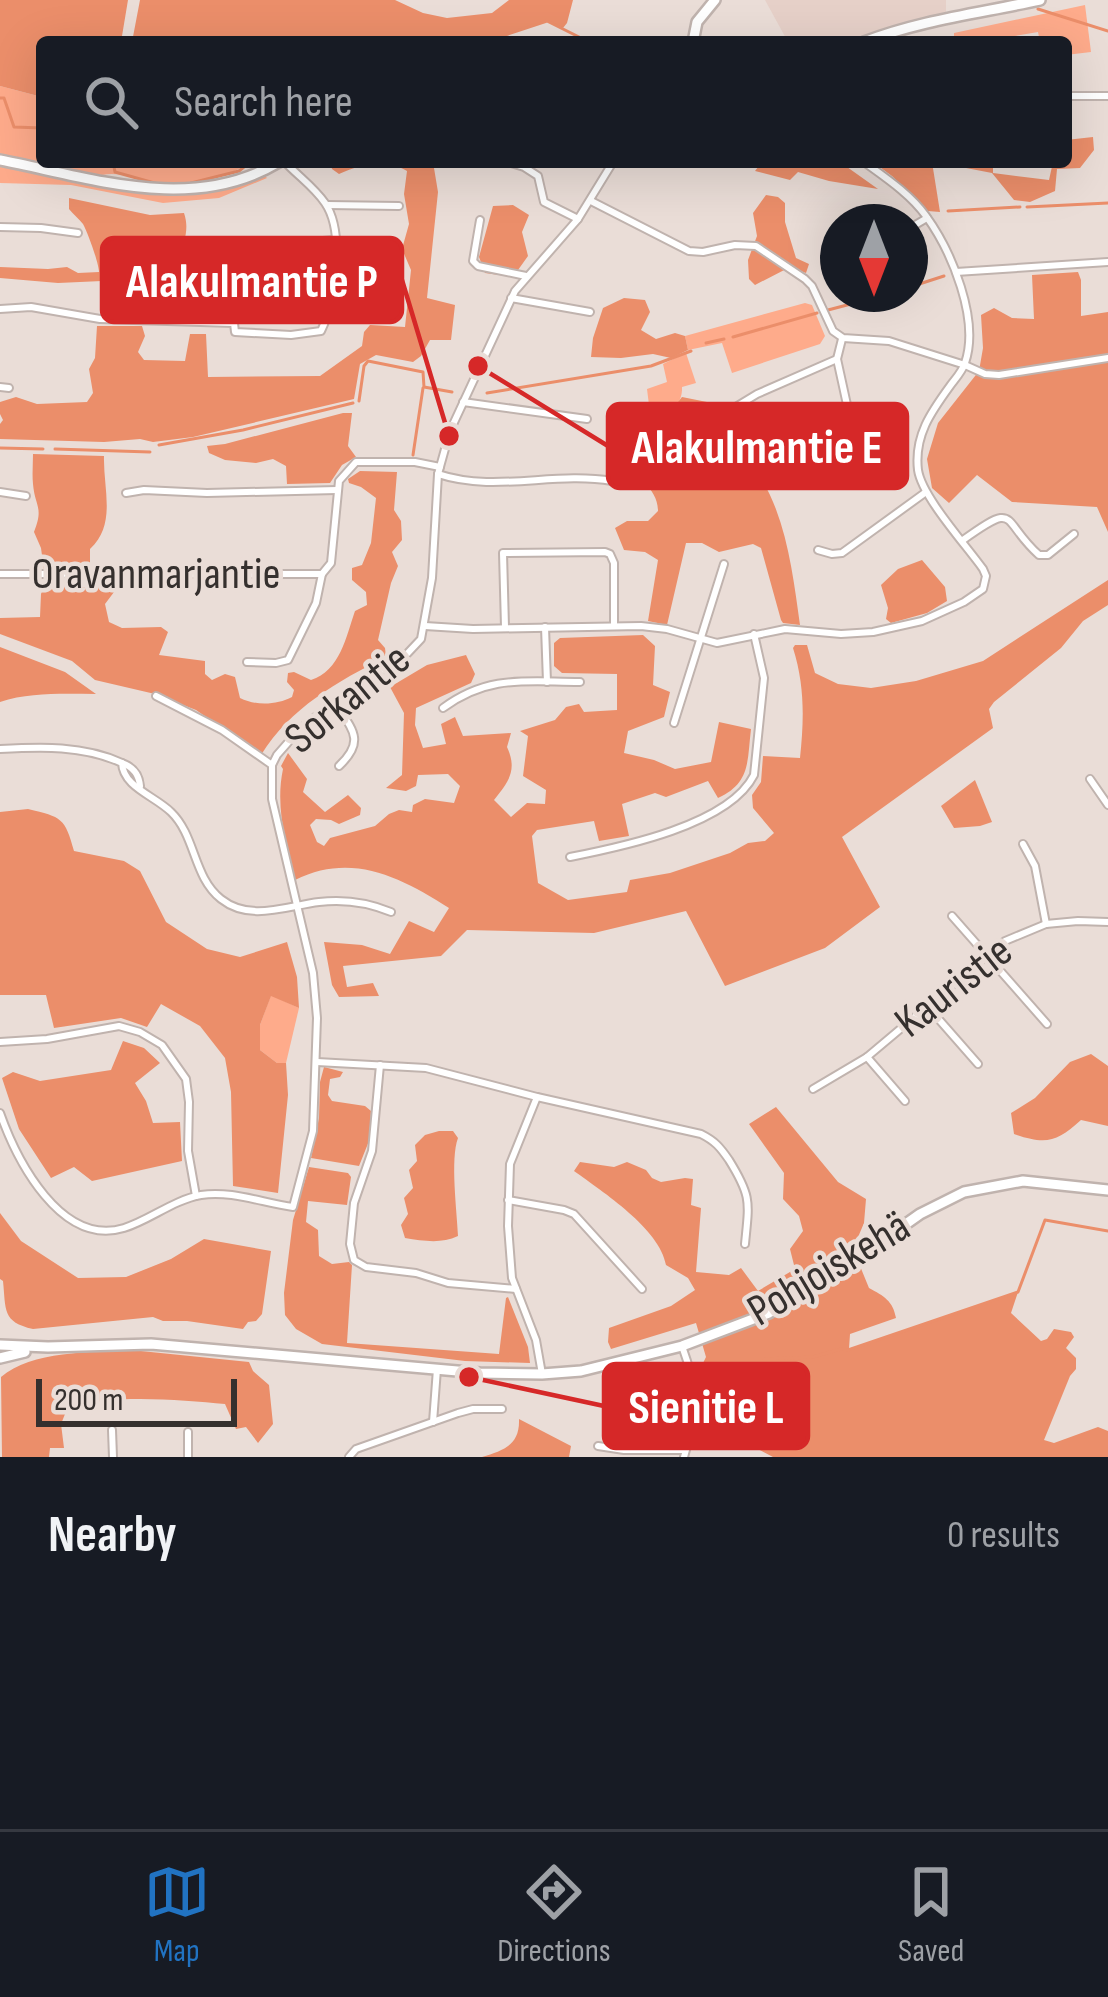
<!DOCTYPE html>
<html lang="en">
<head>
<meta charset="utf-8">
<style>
	body { margin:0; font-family:"Sofia Sans Condensed",sans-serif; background:#242831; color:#f1f3f6 }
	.compass { position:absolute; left:820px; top:204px; width:108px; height:108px; border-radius:50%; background:#171b24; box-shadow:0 12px 48px #0002; rotate:180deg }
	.scale { position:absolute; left:36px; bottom:30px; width:201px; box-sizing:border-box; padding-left:12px; border:6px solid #35302e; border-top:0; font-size:33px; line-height:42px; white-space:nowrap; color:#35302e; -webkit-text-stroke:9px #eaddd7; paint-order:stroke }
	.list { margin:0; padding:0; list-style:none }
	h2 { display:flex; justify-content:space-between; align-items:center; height:156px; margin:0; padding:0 48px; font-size:51px }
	h2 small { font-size:39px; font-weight:400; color:#9ea1a6 }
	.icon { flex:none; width:66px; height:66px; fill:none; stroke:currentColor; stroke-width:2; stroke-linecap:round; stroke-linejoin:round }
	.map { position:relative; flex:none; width:1108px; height:1457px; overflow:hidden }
	.search { position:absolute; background:#171b24; box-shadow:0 12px 48px #0002; left:36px; right:36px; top:36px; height:132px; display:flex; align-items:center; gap:30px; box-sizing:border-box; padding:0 42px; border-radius:12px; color:#9ea1a6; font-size:45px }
	.sheet { height:372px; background:#171b24 }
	nav { display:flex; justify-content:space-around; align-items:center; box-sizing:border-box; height:168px; border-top:3px solid #363941; background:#171b24; font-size:33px; color:#9ea1a6 }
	nav a { display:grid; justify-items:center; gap:6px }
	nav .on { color:#2173c2 }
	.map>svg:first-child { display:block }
</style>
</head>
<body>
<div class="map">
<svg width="1108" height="1457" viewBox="0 0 1108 1457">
	<rect width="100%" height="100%" fill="#eaddd7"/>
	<!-- built -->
	<polygon fill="#e6d0c8" points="765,0 946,0 946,16 892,27 849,42 788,42"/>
	<!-- green -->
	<g fill="#feab8b">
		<polygon points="1085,5 1091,52 1066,55 1066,42 1040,42 1038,32 1009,37 1006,42 954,42 954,33"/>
		<path d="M0,86L42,97V162H250C231,177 182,189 158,184C140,180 120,171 102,175L0,156Z"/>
		<path d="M0,166C88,185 178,213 265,176L267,178L219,198L163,203L71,185L0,183Z"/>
		<polygon points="805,303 812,305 825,336 820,344 732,373 722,343 688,350 685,336"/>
		<path d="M686,353L696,383L682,387C683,406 667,416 651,421L647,389L667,382L663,364Z"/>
		<polygon points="271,995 299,1008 286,1063 277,1063 260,1050 260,1025"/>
	</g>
	<!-- forest -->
	<g fill="#eb8e6a">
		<polygon points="0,0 128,0 121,42 42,42 42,97 0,86"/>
		<polygon points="140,0 395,0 423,13 447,18 492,13 509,0 573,0 567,23 563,28 547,21 490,40 475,42 132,42"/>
		<polygon points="1093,137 1094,150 1080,168 1057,169 1055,191 1030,202 1014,200 992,173 935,162 993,162 993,173 1049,180 1053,162 1066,162 1066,140"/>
		<path d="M330,162H433L438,192L427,298L455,305L451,340H430L421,356L413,362L376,355L360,364L354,399L193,437L153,442L140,439L104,442L0,439V424L3,420L0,414V402L16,397L37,404L87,402L93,393L89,369L95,358L97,326H142L145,336L138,352L144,360L185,361L190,334H206L208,377L320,376L362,346L364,332L370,325L405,327L411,270L402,249L409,224L404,194L407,171C387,159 360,164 339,174L332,169Z"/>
		<polygon points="762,162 840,162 878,189 829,181 798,172 790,180 755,171"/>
		<polygon points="873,162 932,162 940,212 928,211 892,176"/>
		<polygon points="766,195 778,197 785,203 785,222 796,258 809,264 806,273 790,267 755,285 749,279 748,260 757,236 753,213"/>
		<path d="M69,198L150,215L184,213C191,234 180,244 182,263C183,275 188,282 187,294L173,293L158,299L154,316L113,312L112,286L102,281L58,283L0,278V267L48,269L67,267L78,273L99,272C99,264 88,233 83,224C79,219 73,214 69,209Z"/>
		<polygon points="513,205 529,215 522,232 528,256 513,277 485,273 479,257 493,206"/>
		<polygon points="1078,272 1081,280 1081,316 1108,312 1108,532 1097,507 1012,502 977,475 949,503 932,488 927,459 938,423 979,371 983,348 981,315 994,308 1012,318 1034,319 1032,275"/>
		<polygon points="624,298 645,300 650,312 641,330 656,339 675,333 685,336 688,350 671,358 653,354 621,358 591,357 593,338 603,308"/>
		<path d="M682,397L707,402L723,431L728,456L740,455L751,449L761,456L755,470C786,511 793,575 800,625L783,623L781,620L761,548L753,544L719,552L702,543H686L667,625L648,621L658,560L645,552L624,550L615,528L627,521H648L658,511C658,478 615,479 641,424L667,416Z"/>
		<polygon points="343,413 352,413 348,446 356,457 342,465 330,483 287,484 286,466 273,459 256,463 225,460 209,453 207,446 225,444"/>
		<path d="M33,454L104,456C103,489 117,524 90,549V569L44,570L41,548L34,532C44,507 35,507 33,484C32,474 33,464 33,454Z"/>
		<path d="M360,471L397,472L394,510L401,521L402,540L392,552L398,566L391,583L378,640L385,648L386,657C338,681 290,708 261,755L196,710L155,694L95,680L72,661L0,634V618L40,617L41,594L45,582L109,583L114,592L105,604L109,622L122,628L161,627L168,632L159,655L205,661V674L212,680L225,674L235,677L240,698C256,706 277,705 292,697L294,690L287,682L288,673L294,672L311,680C340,671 346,637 355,611L367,605L366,592L352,580V568L362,565L371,543L376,498L361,487L349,483L348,479Z"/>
		<polygon points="922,560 945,587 947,601 927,613 891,623 886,619 888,608 881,585 898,569"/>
		<path d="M1108,580V605L1083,621L1061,648L994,702L989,709L993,728L842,837L880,907L825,948L725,986L686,911L594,933L467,930L441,956L343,966L347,987L373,983L379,996L339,997L332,985L324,942L362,945L390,954L409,921L434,932L449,908C400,877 352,852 295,880C286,843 275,807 283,769L281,766L288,753L307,779L303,792L325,812L348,795L361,808L360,815L339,824L331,820L316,819L310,825L317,842L324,846L330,838L375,826L389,814L399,810L412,812L413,805L425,799L454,803L460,786L448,774L418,775L416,786L406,791L386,788L402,775L404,713L390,687L427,665L466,655L475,674L471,683L416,708L415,725L423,748L446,744L441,724L455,717L463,736L511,733L507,747C518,771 508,782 494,800L511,817L527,803L545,804L546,790L523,776L528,736L520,731L555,720L566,707L579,704L584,712L617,710V674L562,673L554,666V643L560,638L643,635L655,646L653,685L670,692L664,717L628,731L624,753L654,760L675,769L711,762L719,722L751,729C747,761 751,783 718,798L708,781L666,797L655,793L622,804L629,836L599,841L594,821L537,830L532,836L538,883L568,900L627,892L630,880L670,873L730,853L748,843L765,841L774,833L753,808L752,795L761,782L763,756L800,758C804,720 805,686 793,648L795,645H807L815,673L838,684L871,688L916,681L983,661Z"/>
		<path d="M0,647L65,672L96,694C63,694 31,692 0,702Z"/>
		<polygon points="975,780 992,822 980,826 954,828 941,806"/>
		<path d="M28,809C62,817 65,818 74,851L124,861L140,871L166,922L207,949L240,957L287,942L297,977L299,1008L271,996L260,1025V1050L277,1063H286L288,1095L278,1193L233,1186L231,1092L225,1058L200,1026L161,1004L147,1027L121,1018L54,1028L46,995H0V812Z"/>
		<polygon points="123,1041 144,1048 160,1063 135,1083 146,1101 153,1123 180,1122 182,1161 92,1181 74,1167 51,1178 19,1129 2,1078 13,1072 40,1081 111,1070"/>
		<path d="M1091,1054L1108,1066V1126L1081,1120C1057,1142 1046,1145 1014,1134L1011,1113L1035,1098L1070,1062Z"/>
		<polygon points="324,1067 343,1072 340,1077 330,1079 328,1095 332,1101 365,1106 371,1111 369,1141 359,1166 311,1158 319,1118 320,1082"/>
		<path d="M776,1107L838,1182L866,1199L864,1223L853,1249L869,1288C884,1296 893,1301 896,1318L850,1334L849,1349L1018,1292L1011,1313L1041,1341L1047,1339L1054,1329L1071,1332L1074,1337L1066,1348L1076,1358V1369L1070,1376L1044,1440L1054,1443L1098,1427L1108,1431V1457H773L723,1431L711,1429L700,1369L706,1357L696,1323L611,1349L608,1342L609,1328L671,1306L695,1290L688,1278L666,1265C660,1229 603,1192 574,1171L580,1162L614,1167L627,1162L646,1170L652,1178L661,1182L685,1178L693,1179L691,1205L701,1208L696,1272L729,1275L741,1268L758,1291L795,1269L790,1249L803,1231L799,1216L783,1199L784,1173L749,1124Z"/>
		<path d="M439,1131H453L458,1138C450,1159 457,1211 458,1236C441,1244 424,1241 405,1238L401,1225L408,1214L404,1198L413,1188L409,1170L417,1161L415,1145L425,1135Z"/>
		<polygon points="309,1167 348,1173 351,1177 347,1205 308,1201 306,1222 318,1230 319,1256 332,1264 349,1262 352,1265 347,1343 499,1354 506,1298 508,1297 528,1347 530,1363 465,1361 322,1344 296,1329 285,1315 284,1293 293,1220"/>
		<path d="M0,1213L21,1241L78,1278L126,1277L171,1259L204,1239L271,1251L262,1314L256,1321L248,1322L243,1329L187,1321H163L153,1317L33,1329C2,1322 6,1310 3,1281L0,1279Z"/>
		<path d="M131,1350L249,1362L253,1371L269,1385L273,1424L258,1443L246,1427L236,1429L225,1404C180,1400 108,1393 67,1409L61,1424L64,1448H50L49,1457H2L1,1377C31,1351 92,1352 131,1350Z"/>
		<path d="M519,1419L571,1446L569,1457H482C504,1450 520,1445 519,1419Z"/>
	</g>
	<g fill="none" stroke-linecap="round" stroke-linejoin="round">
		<!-- stream -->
		<g stroke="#eb8e6a" stroke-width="3">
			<polyline points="1038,9 1108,31"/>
			<polyline points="475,42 490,40 547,21 583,39 649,39"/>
			<polyline points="0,98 4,98 14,127 42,128"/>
			<polyline points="113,162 115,172 158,184"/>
			<polyline points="191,183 239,171 250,162"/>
			<polyline points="1027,207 1108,203"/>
			<polyline points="948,211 1020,207"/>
			<polyline points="910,287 944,276"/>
			<polyline points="828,310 889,294"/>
			<polyline points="733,337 817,313"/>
			<polyline points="706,343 724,339"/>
			<polyline points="487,393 651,366 691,351"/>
			<polyline points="359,401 364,366 368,361 423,372 424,387 452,392"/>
			<polyline points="159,445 243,430 353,403"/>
			<polyline points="0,448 43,449"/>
			<polyline points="55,449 150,452"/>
			<polyline points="413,455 423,388"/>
			<polyline points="764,1359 813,1357 841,1349 848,1350 1018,1292 1045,1220 1108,1231"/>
		</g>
		<!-- street casing -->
		<g stroke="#c0b3ae" stroke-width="10">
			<g id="street">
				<polyline points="1066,96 1108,96"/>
				<polyline points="508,162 524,167 538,176 544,202 578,219"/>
				<polyline points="591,201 689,251 703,252 735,245 756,246 805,279 812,286 833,331 843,338 889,341 965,365 985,374 999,375 1108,358"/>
				<polyline points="327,205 399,206"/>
				<polyline points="480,220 473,261 478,266 526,276"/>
				<polyline points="0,227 41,228 78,233"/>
				<polyline points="910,228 927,218"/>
				<polyline points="190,242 266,246 334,240"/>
				<polyline points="956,272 1108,262"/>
				<polyline points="336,283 392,288"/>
				<polyline points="511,298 590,312"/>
				<path d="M0,309L31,307L100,319L234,323L235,332L291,335L321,331C336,300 345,232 325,203C314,187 298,176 285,162"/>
				<polyline points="0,387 9,388"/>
				<polyline points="463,402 587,419"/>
				<polyline points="729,411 757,394 837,359"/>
				<polyline points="759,466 851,423 837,359 842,339"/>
				<path d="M438,474C495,493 554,471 612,481"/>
				<polyline points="0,492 26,496"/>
				<polyline points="126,493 144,490 207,493 337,490"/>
				<path d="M963,540C1019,500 1000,520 1039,555H1048L1074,534"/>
				<polyline points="818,550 832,554 842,553 926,492"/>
				<polyline points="0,574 322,574 331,563 339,481 356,462 415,462 440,467"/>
				<path d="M425,626L473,629L641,626L667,629L717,643L785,629L841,634L873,632L922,621L964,602L983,589L986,576L983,569C966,545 922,497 918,470C914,436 931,412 950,386C955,379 962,372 965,363C980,320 952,252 926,216C910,194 886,178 864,162"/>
				<polyline points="505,627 503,553 605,552 610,554 614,563 614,625"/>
				<polyline points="545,627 547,682"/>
				<polyline points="247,662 276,663 288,660 316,603 322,574"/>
				<polyline points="156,696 222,730 272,765"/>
				<path d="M334,702C351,728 367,740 339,766"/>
				<path d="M443,708C489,674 527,682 580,682"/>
				<polyline points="674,723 724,564"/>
				<path d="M0,749C41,747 83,745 122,763C123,787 155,796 171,812C196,836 193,877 221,899C250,922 286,906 319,902C344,899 367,902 391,912"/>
				<path d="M122,763C133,767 139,774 140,786"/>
				<polyline points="1090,779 1108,805"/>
				<polyline points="1023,844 1035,866 1046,924"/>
				<path d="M570,857C621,847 729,825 754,775L764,678L754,634"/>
				<polyline points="952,916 1047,1024"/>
				<polyline points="928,1007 978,1064"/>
				<polyline points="0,1042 47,1039 119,1026 140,1032 162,1045 186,1079 189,1102 188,1151 196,1196"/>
				<polyline points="867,1057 905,1101"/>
				<path d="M317,1062L426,1068L537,1097L701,1134C715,1141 720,1147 729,1160C752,1197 749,1202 745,1244"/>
				<polyline points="380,1065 372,1151 354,1203 350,1244 354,1260 366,1267 416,1273 448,1283 516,1289"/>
				<polyline points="813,1089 867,1057 1005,941 1046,924 1078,921 1108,922"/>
				<polyline points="537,1097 510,1164 508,1226 512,1278 536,1340 542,1374"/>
				<path d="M0,1113C17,1161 61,1247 124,1228C150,1220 173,1200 201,1195C231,1190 263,1203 293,1207L313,1131L317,1018L313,973L272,799V765L277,755L299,730L351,689L405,656L421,639L432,578L438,474L450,431L515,291L578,219L613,162"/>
				<polyline points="508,1200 564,1210 574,1214 642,1289"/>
				<path d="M682,1346C698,1389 697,1414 684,1457"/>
				<polyline points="433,1422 437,1369"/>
				<polyline points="112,1430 113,1457"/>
				<polyline points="598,1446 624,1450 684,1450"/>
				<polyline points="188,1457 188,1432"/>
				<polyline points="349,1457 356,1449 458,1413 473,1409 502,1409"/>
			</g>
		</g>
		<!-- secondary casing -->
		<g stroke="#c0b3ae" stroke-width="14">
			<g id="secondary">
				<polyline points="693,42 697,22 715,0"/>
				<path d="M864,42C921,20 981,13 1040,0"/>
				<path d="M0,160C92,178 192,214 279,162"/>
				<polyline points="0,1345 48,1347 151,1344 480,1373 542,1374 581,1371 682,1346 769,1313 841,1270 920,1214 964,1192 1023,1181 1108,1190"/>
				<polyline points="0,1358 25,1352"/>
			</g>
		</g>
		<!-- street -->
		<use href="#street" stroke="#fff" stroke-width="6"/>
		<!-- secondary -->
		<use href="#secondary" stroke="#fff" stroke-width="9"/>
	</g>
	<g text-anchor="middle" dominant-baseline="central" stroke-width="9" stroke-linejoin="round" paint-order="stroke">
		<!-- street labels -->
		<g font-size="45" fill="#35302e" stroke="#eaddd7">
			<text x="156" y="574">Oravanmarjantie</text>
			<text transform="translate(348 699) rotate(-39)">Sorkantie</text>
			<text transform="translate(954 987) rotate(-38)">Kauristie</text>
			<text transform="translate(829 1269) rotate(-31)">Pohjoiskehä</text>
		</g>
	</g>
	<!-- callouts -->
	<path fill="none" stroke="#d62828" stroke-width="4.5" d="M449 436L402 280M478 366L608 446M469 1377L604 1406"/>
	<g fill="#d62828" stroke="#eaddd7" stroke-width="4.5">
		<circle cx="449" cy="436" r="12"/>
		<circle cx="478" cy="366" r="12"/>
		<circle cx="469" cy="1377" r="12"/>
	</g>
	<g fill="#d62828" stroke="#d62828" stroke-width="4.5">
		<rect x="102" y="238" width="300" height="84" rx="12"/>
		<rect x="608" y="404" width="299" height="84" rx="12"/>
		<rect x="604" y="1364" width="204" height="84" rx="12"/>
	</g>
	<g font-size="48" text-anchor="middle" font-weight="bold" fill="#fff">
		<text x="252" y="297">Alakulmantie P</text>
		<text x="757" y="463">Alakulmantie E</text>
		<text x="706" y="1423">Sienitie L</text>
	</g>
</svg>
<svg class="compass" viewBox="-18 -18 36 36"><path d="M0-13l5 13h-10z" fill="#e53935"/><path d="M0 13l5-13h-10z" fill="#9ea1a6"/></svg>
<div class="scale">200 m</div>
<div class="search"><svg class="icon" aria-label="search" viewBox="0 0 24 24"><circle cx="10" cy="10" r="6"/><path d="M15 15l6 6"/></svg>Search here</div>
</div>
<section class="sheet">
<h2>Nearby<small>0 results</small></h2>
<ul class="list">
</ul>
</section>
<nav>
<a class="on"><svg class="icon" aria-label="map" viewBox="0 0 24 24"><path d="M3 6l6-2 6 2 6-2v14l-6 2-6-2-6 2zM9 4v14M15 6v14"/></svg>Map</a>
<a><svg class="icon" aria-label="directions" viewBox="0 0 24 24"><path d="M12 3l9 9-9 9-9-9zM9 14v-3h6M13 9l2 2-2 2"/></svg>Directions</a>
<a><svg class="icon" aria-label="saved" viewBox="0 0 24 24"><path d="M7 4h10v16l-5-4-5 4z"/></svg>Saved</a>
</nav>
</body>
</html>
